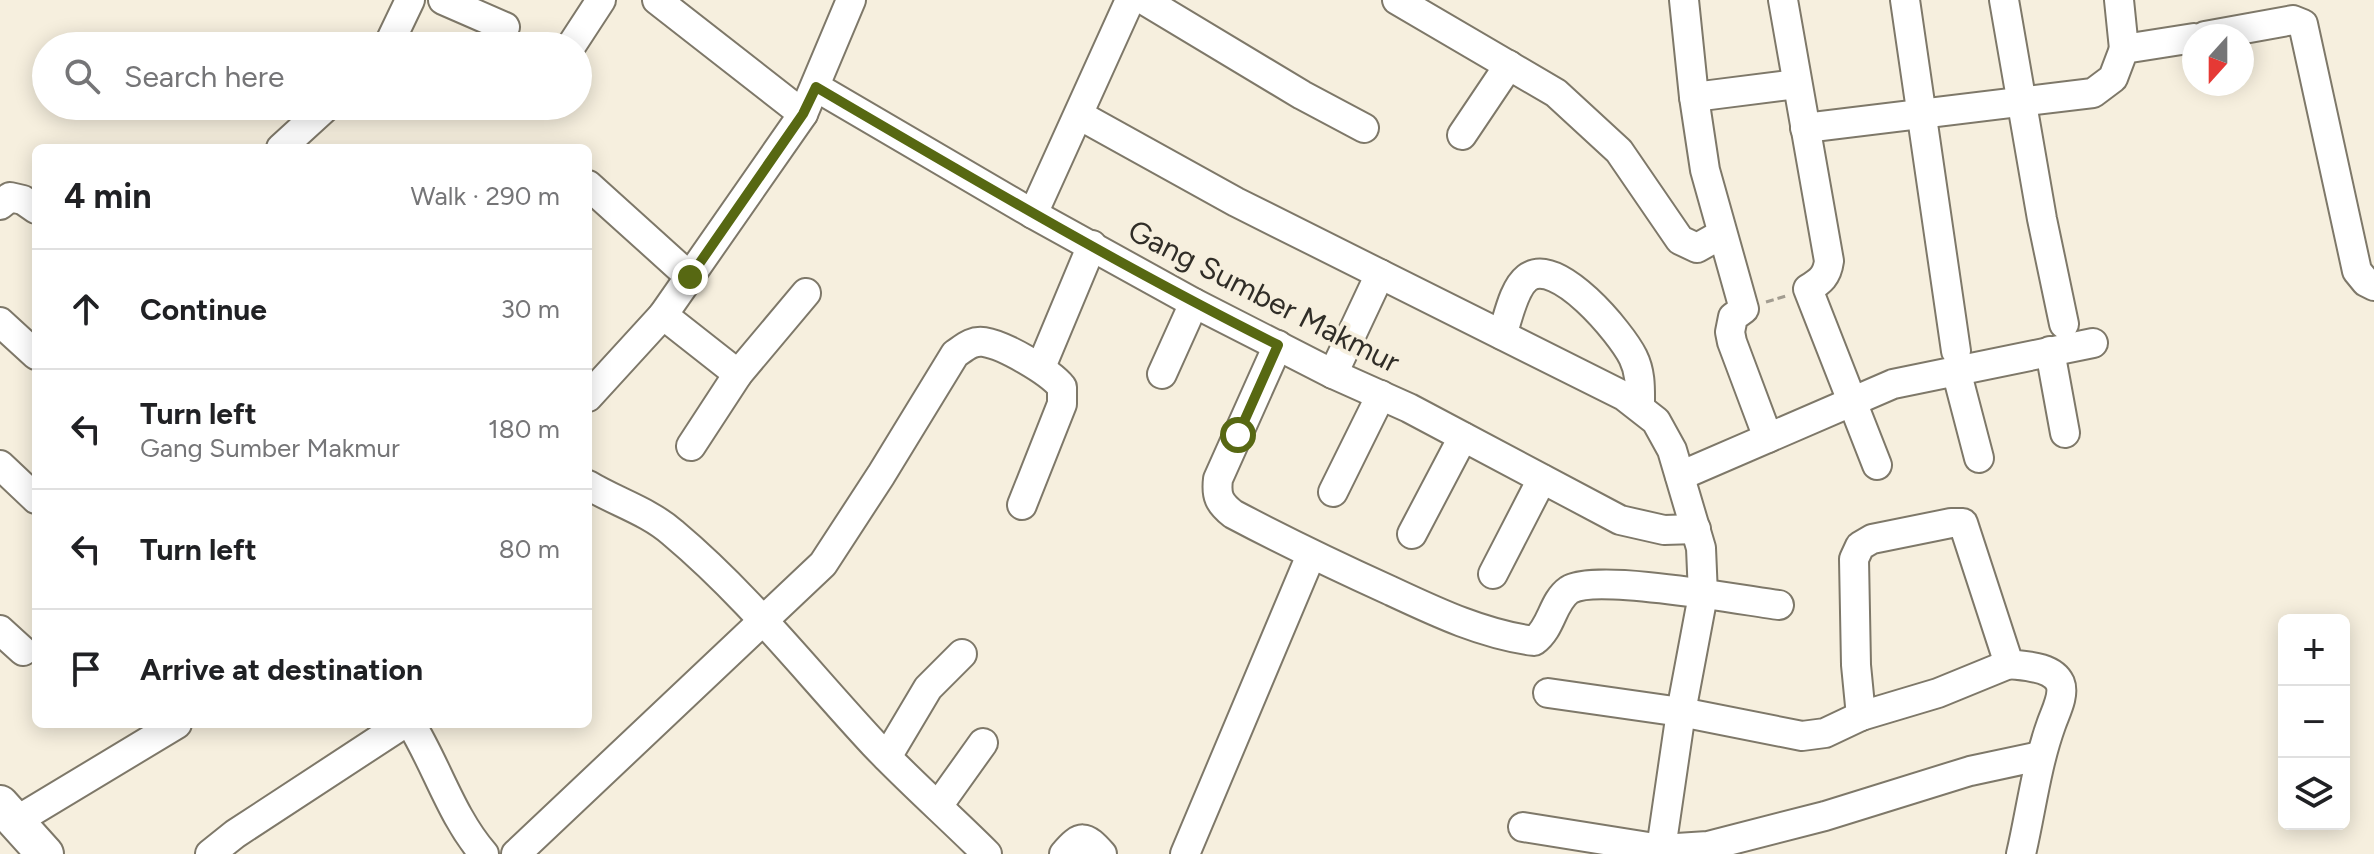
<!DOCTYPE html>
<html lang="en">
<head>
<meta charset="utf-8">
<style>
	body { margin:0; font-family:Figtree,sans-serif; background:#f2f2f2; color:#202124 }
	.controls { position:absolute; right:24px; bottom:24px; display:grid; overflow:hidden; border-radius:12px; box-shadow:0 4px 20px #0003 }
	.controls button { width:72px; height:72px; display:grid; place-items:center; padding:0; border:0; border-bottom:2px solid #e0e0e0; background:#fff; color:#202124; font:40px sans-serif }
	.compass { position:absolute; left:2182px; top:24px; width:72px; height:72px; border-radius:50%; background:#fff; box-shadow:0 4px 20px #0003; rotate:201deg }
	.stop { position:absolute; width:24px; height:24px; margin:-18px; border:6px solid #576812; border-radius:50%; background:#fff }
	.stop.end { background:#576812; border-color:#fff; box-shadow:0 2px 8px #0008 }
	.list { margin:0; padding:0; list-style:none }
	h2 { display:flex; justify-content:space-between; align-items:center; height:104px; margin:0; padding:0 32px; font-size:34px }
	h2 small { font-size:26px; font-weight:400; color:#757577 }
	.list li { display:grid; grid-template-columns:52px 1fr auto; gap:24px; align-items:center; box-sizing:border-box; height:120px; padding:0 32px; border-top:2px solid #e0e0e0 }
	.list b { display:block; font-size:30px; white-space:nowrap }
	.list p { margin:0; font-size:26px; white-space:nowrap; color:#757577 }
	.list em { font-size:26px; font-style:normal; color:#757577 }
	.icon { flex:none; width:44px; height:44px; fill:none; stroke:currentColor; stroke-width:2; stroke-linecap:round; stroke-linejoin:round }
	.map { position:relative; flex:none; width:2374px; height:854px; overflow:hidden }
	.search { position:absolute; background:#fff; box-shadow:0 4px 20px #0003; left:32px; top:32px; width:560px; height:88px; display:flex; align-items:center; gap:20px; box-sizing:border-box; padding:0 28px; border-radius:44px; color:#757577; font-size:30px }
	.panel { position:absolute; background:#fff; box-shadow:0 4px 20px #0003; left:32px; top:144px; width:560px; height:584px; border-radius:12px }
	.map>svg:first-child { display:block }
</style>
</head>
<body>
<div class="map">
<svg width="2374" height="854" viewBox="0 0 2374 854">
	<rect width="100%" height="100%" fill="#f6efde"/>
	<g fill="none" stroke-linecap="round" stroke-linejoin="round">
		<!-- minor casing -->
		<g stroke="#7e7869" stroke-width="32">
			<g id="minor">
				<polyline points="443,0 505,27"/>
				<polyline points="657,0 803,114"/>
				<polyline points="1144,0 1302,95 1364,128"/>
				<polyline points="1397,0 1556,93 1619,151 1680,240 1697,248 1722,234"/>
				<polyline points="1684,0 1694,97"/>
				<path d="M1783,0L1829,261C1827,276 1821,281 1808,289L1877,465"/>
				<polyline points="1905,0 1956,351"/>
				<polyline points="2004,0 2042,219 2064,324"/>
				<polyline points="2119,0 2124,49"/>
				<polyline points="2205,36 2293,20 2303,24 2357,271 2366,282 2374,286"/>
				<polyline points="388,46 410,0"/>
				<polyline points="571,46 601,0"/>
				<polyline points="816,87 1033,214 1194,303 1333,374 1409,408 1620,520 1664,530 1696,529"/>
				<polyline points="1079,115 1236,202 1624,396 1656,421 1672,450 1701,548 1703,595 1681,712 1661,849"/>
				<polyline points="1805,128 2093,93 2113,78 2124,49 2194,38"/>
				<polyline points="1462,135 1509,65"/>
				<polyline points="281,148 327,106"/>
				<polyline points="588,185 690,277"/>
				<polyline points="0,205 10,197 23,200 36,209"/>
				<polyline points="1033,214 1130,0"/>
				<polyline points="663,315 738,374"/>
				<polyline points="0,322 36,355"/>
				<path d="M1502,335C1508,319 1513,289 1527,278C1557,255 1621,333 1633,357C1641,373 1640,389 1640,406"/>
				<path d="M1278,345L1218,479C1216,496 1219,503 1233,514C1284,541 1336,566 1389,590C1436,612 1482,634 1534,641C1552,628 1552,602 1569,590C1596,573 1741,600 1779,605"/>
				<polyline points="2050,351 2065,433"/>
				<polyline points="1041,367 1092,245"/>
				<polyline points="1956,370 1979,458"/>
				<polyline points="1162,374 1194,303"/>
				<polyline points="1333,374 1380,274"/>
				<polyline points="588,397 663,315 803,114 851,0"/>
				<polyline points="1768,438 1732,342 1730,332 1733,317 1744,309 1705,170 1694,97 1797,84"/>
				<polyline points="691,446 738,374 806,293"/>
				<polyline points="0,465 36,499"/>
				<polyline points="1680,476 1893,384 2093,343"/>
				<path d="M588,485C616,502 648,511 673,533C748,596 807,672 874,744C910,782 950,817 987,854"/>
				<polyline points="1333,492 1381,395"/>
				<polyline points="1412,534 1463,437"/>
				<polyline points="1493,574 1542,479"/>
				<polyline points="0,630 23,651"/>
				<polyline points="1548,693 1681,712 1802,736 1825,733 1861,716 1938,693 2009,664"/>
				<path d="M1861,716L1856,665L1854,559L1860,546L1872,539L1951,523H1963L2009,664C2024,666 2052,666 2060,683C2065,695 2055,713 2051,725C2036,767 2031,811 2021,854"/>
				<path d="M411,724C437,766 451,816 484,854"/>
				<polyline points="887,757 928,688 962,654"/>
				<polyline points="938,806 983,743"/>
				<polyline points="16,821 177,724"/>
				<polyline points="1523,827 1661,849 1708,846 1825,816 1970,771 2040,756"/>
				<polyline points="210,854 235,834 403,724"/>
				<path d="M516,854L823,564L881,475L955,354C964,348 972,340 984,342C1004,345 1049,371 1062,387V404L1022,505"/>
				<path d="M1064,854C1081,834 1085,835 1102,854"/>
				<polyline points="1185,854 1311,555"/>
			</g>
		</g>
		<!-- major casing -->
		<g stroke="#7e7869" stroke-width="40">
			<polyline id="major" points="0,804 45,854"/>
		</g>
		<!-- path -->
		<polyline stroke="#a29c90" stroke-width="3" stroke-dasharray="8 4" stroke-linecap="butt" points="1766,302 1786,296"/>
		<!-- minor -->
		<use href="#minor" stroke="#fff" stroke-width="28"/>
		<!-- major -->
		<use href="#major" stroke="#fff" stroke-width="36"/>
	</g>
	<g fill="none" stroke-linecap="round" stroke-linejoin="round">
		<!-- route -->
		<path stroke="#576812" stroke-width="10" d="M690,277L803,114L816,87C968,176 1120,266 1278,345L1238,435"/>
	</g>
	<g text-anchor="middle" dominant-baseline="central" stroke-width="8" stroke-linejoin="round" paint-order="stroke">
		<!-- street labels -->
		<g font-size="30" fill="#302d27" stroke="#f6efde">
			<text transform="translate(1264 296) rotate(27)">Gang Sumber Makmur</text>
		</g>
	</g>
</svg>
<div class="controls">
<button>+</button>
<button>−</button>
<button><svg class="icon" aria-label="layers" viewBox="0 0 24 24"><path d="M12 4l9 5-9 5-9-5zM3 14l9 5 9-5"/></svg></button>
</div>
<svg class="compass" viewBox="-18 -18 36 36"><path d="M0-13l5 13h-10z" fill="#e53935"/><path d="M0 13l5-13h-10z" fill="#757577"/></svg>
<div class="stop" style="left:1238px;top:435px"></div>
<div class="stop end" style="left:690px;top:277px"></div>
<div class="search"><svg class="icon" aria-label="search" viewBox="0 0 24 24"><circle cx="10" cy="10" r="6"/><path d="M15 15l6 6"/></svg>Search here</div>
<section class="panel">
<h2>4 min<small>Walk · 290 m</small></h2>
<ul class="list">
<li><svg class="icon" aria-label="ahead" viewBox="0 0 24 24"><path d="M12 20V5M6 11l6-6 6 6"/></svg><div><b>Continue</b></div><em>30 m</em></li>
<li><svg class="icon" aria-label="left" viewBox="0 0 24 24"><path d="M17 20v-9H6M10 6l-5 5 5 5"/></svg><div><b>Turn left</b><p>Gang Sumber Makmur</p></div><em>180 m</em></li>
<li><svg class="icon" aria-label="left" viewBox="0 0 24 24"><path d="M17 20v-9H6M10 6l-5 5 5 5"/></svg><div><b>Turn left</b></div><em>80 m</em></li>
<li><svg class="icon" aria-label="arrive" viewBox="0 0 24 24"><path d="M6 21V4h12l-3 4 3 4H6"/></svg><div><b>Arrive at destination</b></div></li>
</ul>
</section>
</div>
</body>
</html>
